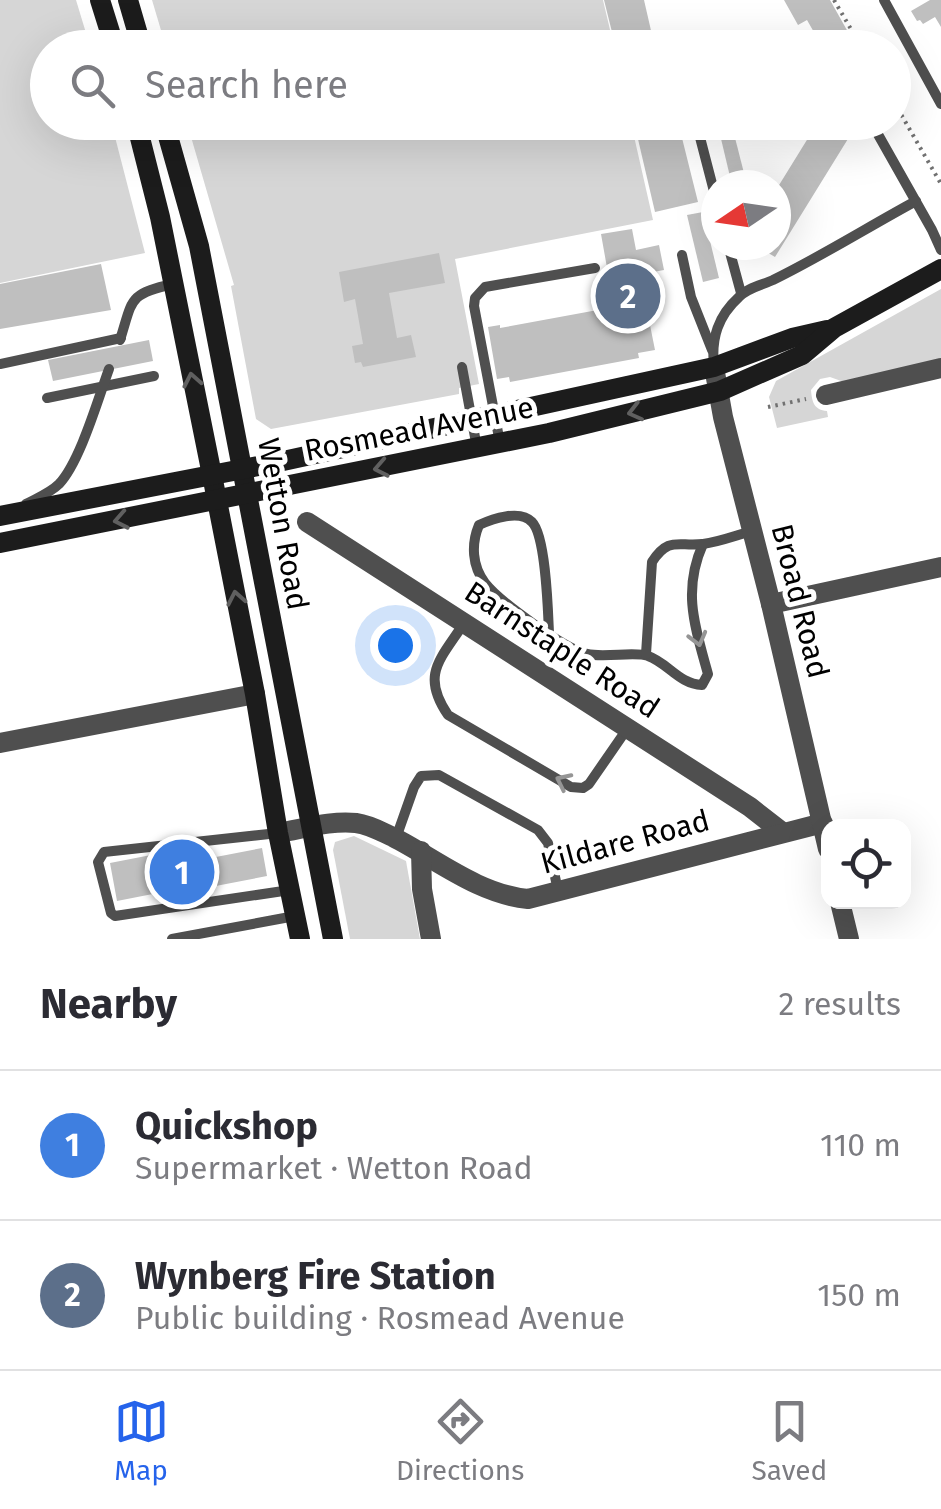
<!DOCTYPE html>
<html lang="en">
<head>
<meta charset="utf-8">
<style>
	body { margin:0; font-family:"Fira Sans",sans-serif; background:#f2f2f3; color:#2b2b33 }
	.controls { position:absolute; right:30px; bottom:30px; display:grid; overflow:hidden; border-radius:20px; box-shadow:0 10px 40px #0002 }
	.controls button { width:90px; height:90px; display:grid; place-items:center; padding:0; border:0; border-bottom:2px solid #e1e1e2; background:#fff; color:#2b2b33; font:50px sans-serif }
	.compass { position:absolute; left:701px; top:170px; width:90px; height:90px; border-radius:50%; background:#fff; box-shadow:0 10px 40px #0002; rotate:257deg }
	.you { position:absolute; left:395px; top:645px; width:35px; height:35px; margin:-25px; border:8px solid #fff; border-radius:50%; background:#1a73e8; box-shadow:0 0 0 15px #1a73e833 }
	.badge { display:grid; place-items:center; width:65px; height:65px; border-radius:50%; background:#2563eb; color:#fff; font-size:32px; font-weight:700 }
	.pin { position:absolute; translate:-50% -50%; border:5px solid #fff; box-shadow:0 2px 10px #0006 }
	.list { margin:0; padding:0; list-style:none }
	h2 { display:flex; justify-content:space-between; align-items:center; height:130px; margin:0; padding:0 40px; font-size:42px }
	h2 small { font-size:32px; font-weight:400; color:#7c7c81 }
	.list li { display:grid; grid-template-columns:65px 1fr auto; gap:30px; align-items:center; box-sizing:border-box; height:150px; padding:0 40px; border-top:2px solid #e1e1e2 }
	.list b { display:block; font-size:38px; white-space:nowrap }
	.list p { margin:0; font-size:32px; white-space:nowrap; color:#7c7c81 }
	.list em { font-size:32px; font-style:normal; color:#7c7c81 }
	.icon { flex:none; width:55px; height:55px; fill:none; stroke:currentColor; stroke-width:2; stroke-linecap:round; stroke-linejoin:round }
	.map { position:relative; flex:none; width:941px; height:939px; overflow:hidden }
	.search { position:absolute; background:#fff; box-shadow:0 10px 40px #0002; left:30px; right:30px; top:30px; height:110px; display:flex; align-items:center; gap:25px; box-sizing:border-box; padding:0 35px; border-radius:55px; color:#7c7c81; font-size:38px }
	.sheet { height:430px; background:#fff }
	nav { display:flex; justify-content:space-around; align-items:center; box-sizing:border-box; height:140px; border-top:2px solid #e1e1e2; background:#fff; font-size:28px; color:#7c7c81 }
	nav a { display:grid; justify-items:center; gap:5px }
	nav .on { color:#2563eb }
	.map>svg:first-child { display:block }
</style>
</head>
<body>
<div class="map">
<svg width="941" height="939" viewBox="0 0 941 939">
	<rect width="100%" height="100%" fill="#fff"/>
	<!-- green -->
	<g fill="#d6d6d6">
		<polygon points="0,0 76,0 86,33 87,47 48,48 48,122 110,123 115,137 145,253 0,283"/>
		<polygon points="152,0 603,0 614,47 166,47"/>
		<polygon points="187,123 631,123 653,220 455,259 479,384 459,388 459,394 271,429 256,419 231,286 234,285"/>
		<path d="M941,289V360L844,382L830,377L820,379L811,390C812,402 814,410 827,411L828,417L777,428L769,397L776,381Z"/>
		<polygon points="354,836 406,861 420,939 350,939 333,850 335,842"/>
	</g>
	<!-- building -->
	<g fill="#bfbfbf">
		<polygon points="604,0 644,0 655,48 616,48"/>
		<polygon points="784,0 830,0 857,48 823,48 807,20 798,25"/>
		<polygon points="930,0 941,0 941,27 935,17 923,24 920,20 917,21 911,11"/>
		<polygon points="634,122 678,122 698,202 655,212"/>
		<polygon points="717,122 731,122 747,185 732,185"/>
		<polygon points="818,122 832,122 851,134 775,257 755,245 776,245 776,190"/>
		<polygon points="703,212 719,278 703,282 687,215"/>
		<polygon points="632,229 636,250 659,245 664,270 648,273 650,283 642,285 655,350 638,353 639,358 510,382 509,377 497,379 488,327 500,325 500,328 614,307 601,234"/>
		<polygon points="439,253 445,283 389,293 397,338 411,335 416,357 363,367 361,362 355,363 352,346 363,344 355,299 344,302 339,272"/>
		<polygon points="101,264 111,310 0,329 0,284"/>
		<polygon points="149,340 153,361 53,381 48,360"/>
		<polygon points="187,848 190,862 262,848 267,876 174,894 173,890 117,901 110,863"/>
	</g>
	<g fill="none" stroke-linecap="round" stroke-linejoin="round">
		<!-- path -->
		<g stroke="#717171" stroke-width="4" stroke-dasharray="2.5 5" stroke-linecap="butt">
			<polyline points="834,0 862,48"/>
			<polyline points="894,102 941,184"/>
			<polyline points="768,407 806,399"/>
		</g>
		<!-- service -->
		<g stroke="#4f4f4f" stroke-width="10">
			<polyline points="884,0 941,104"/>
			<polyline points="696,122 716,199"/>
			<polyline points="871,122 932,230 941,250"/>
			<polyline points="728,245 741,293"/>
			<polyline points="682,255 691,297 712,350"/>
			<path d="M120,340C133,299 128,294 173,284"/>
			<polyline points="0,364 121,338"/>
			<path d="M714,366C711,338 718,316 739,297C747,288 762,285 773,280C822,256 868,227 916,201"/>
			<polyline points="462,367 477,448"/>
			<polyline points="47,398 154,376"/>
			<polyline points="500,443 474,306 475,298 485,287 595,268"/>
			<path d="M26,504C37,498 50,493 59,484C80,462 98,399 109,369"/>
			<path d="M464,623C441,659 420,674 448,715L571,787L583,788L589,784L627,729"/>
			<path d="M549,633C548,612 546,536 532,522C520,509 492,519 479,525C471,544 472,566 485,583C500,602 565,649 587,654C605,658 636,651 648,656C668,663 679,684 702,685L708,674C695,627 682,591 703,544"/>
			<path d="M646,654L652,562C669,536 678,547 703,544C719,542 737,535 752,531"/>
			<polyline points="278,833 104,852 98,862 111,913 115,916 290,890"/>
			<polyline points="396,838 414,787 421,776 439,775 538,830 548,843 558,891"/>
			<polyline points="172,939 295,916"/>
		</g>
		<!-- minor -->
		<g stroke="#4f4f4f" stroke-width="20">
			<polyline points="826,395 941,368"/>
			<polyline points="307,522 750,807 782,832"/>
			<polyline points="771,604 941,567"/>
			<polyline points="0,743 255,694"/>
			<path d="M278,833C303,829 331,820 356,823C370,825 380,831 393,837C436,859 478,894 528,899L823,823"/>
			<polyline points="421,851 422,889 431,939"/>
		</g>
		<!-- tertiary -->
		<g stroke="#4f4f4f" stroke-width="20">
			<polyline points="714,367 723,417 771,604 828,849"/>
			<polyline points="840,902 849,939"/>
		</g>
		<!-- secondary -->
		<g stroke="#1c1c1c" stroke-width="20">
			<polyline points="100,0 115,48"/>
			<polyline points="128,0 142,48"/>
			<polyline points="136,122 160,217 212,475 255,694 278,833 300,939"/>
			<polyline points="164,122 199,246 333,939"/>
			<polyline points="0,516 274,463 714,367 792,338 827,330"/>
			<polyline points="0,543 549,433 720,391 802,355 834,328 941,269"/>
		</g>
	</g>
	<!-- one-way arrows -->
	<defs><path id="oneway-chevron" d="M-2-3.5L2.5 0L-2 3.5" fill="none" stroke-width="1.6" stroke-linecap="round" stroke-linejoin="round" transform="scale(2.5)"/></defs>
	<g stroke="#606060">
		<use href="#oneway-chevron" transform="translate(192 380) rotate(-101)"/>
		<use href="#oneway-chevron" transform="translate(635 412) rotate(166)"/>
		<use href="#oneway-chevron" transform="translate(381 468) rotate(169)"/>
		<use href="#oneway-chevron" transform="translate(121 520) rotate(169)"/>
		<use href="#oneway-chevron" transform="translate(236 598) rotate(-101)"/>
	</g>
	<g stroke="#959595">
		<use href="#oneway-chevron" transform="translate(698 639) rotate(75)"/>
		<use href="#oneway-chevron" transform="translate(563 781) rotate(-154)"/>
	</g>
	<g text-anchor="middle" dominant-baseline="central" stroke-width="10" stroke-linejoin="round" paint-order="stroke">
		<!-- street labels -->
		<g font-size="30" fill="#000" stroke="#fff">
			<text transform="translate(419 429) rotate(-11)">Rosmead Avenue</text>
			<text transform="translate(283 524) rotate(80)">Wetton Road</text>
			<text transform="translate(800 601) rotate(76)">Broad Road</text>
			<text transform="translate(562 650) rotate(33)">Barnstaple Road</text>
			<text transform="translate(625 842) rotate(-15)">Kildare Road</text>
		</g>
	</g>
</svg>
<div class="controls">
<button><svg class="icon" aria-label="locate" viewBox="0 0 24 24"><circle cx="12" cy="12" r="6"/><path d="M12 2v4M12 18v4M2 12h4M18 12h4"/></svg></button>
</div>
<svg class="compass" viewBox="-18 -18 36 36"><path d="M0-13l5 13h-10z" fill="#e53935"/><path d="M0 13l5-13h-10z" fill="#7c7c81"/></svg>
<div class="you"></div>
<div class="pin badge" style="left:182px;top:872px;background:#3f7fe0">1</div>
<div class="pin badge" style="left:628px;top:296px;background:#5c6f8a">2</div>
<div class="search"><svg class="icon" aria-label="search" viewBox="0 0 24 24"><circle cx="10" cy="10" r="6"/><path d="M15 15l6 6"/></svg>Search here</div>
</div>
<section class="sheet">
<h2>Nearby<small>2 results</small></h2>
<ul class="list">
<li><span class="badge" style="background:#3f7fe0">1</span><div><b>Quickshop</b><p>Supermarket · Wetton Road</p></div><em>110 m</em></li>
<li><span class="badge" style="background:#5c6f8a">2</span><div><b>Wynberg Fire Station</b><p>Public building · Rosmead Avenue</p></div><em>150 m</em></li>
</ul>
</section>
<nav>
<a class="on"><svg class="icon" aria-label="map" viewBox="0 0 24 24"><path d="M3 6l6-2 6 2 6-2v14l-6 2-6-2-6 2zM9 4v14M15 6v14"/></svg>Map</a>
<a><svg class="icon" aria-label="directions" viewBox="0 0 24 24"><path d="M12 3l9 9-9 9-9-9zM9 14v-3h6M13 9l2 2-2 2"/></svg>Directions</a>
<a><svg class="icon" aria-label="saved" viewBox="0 0 24 24"><path d="M7 4h10v16l-5-4-5 4z"/></svg>Saved</a>
</nav>
</body>
</html>
